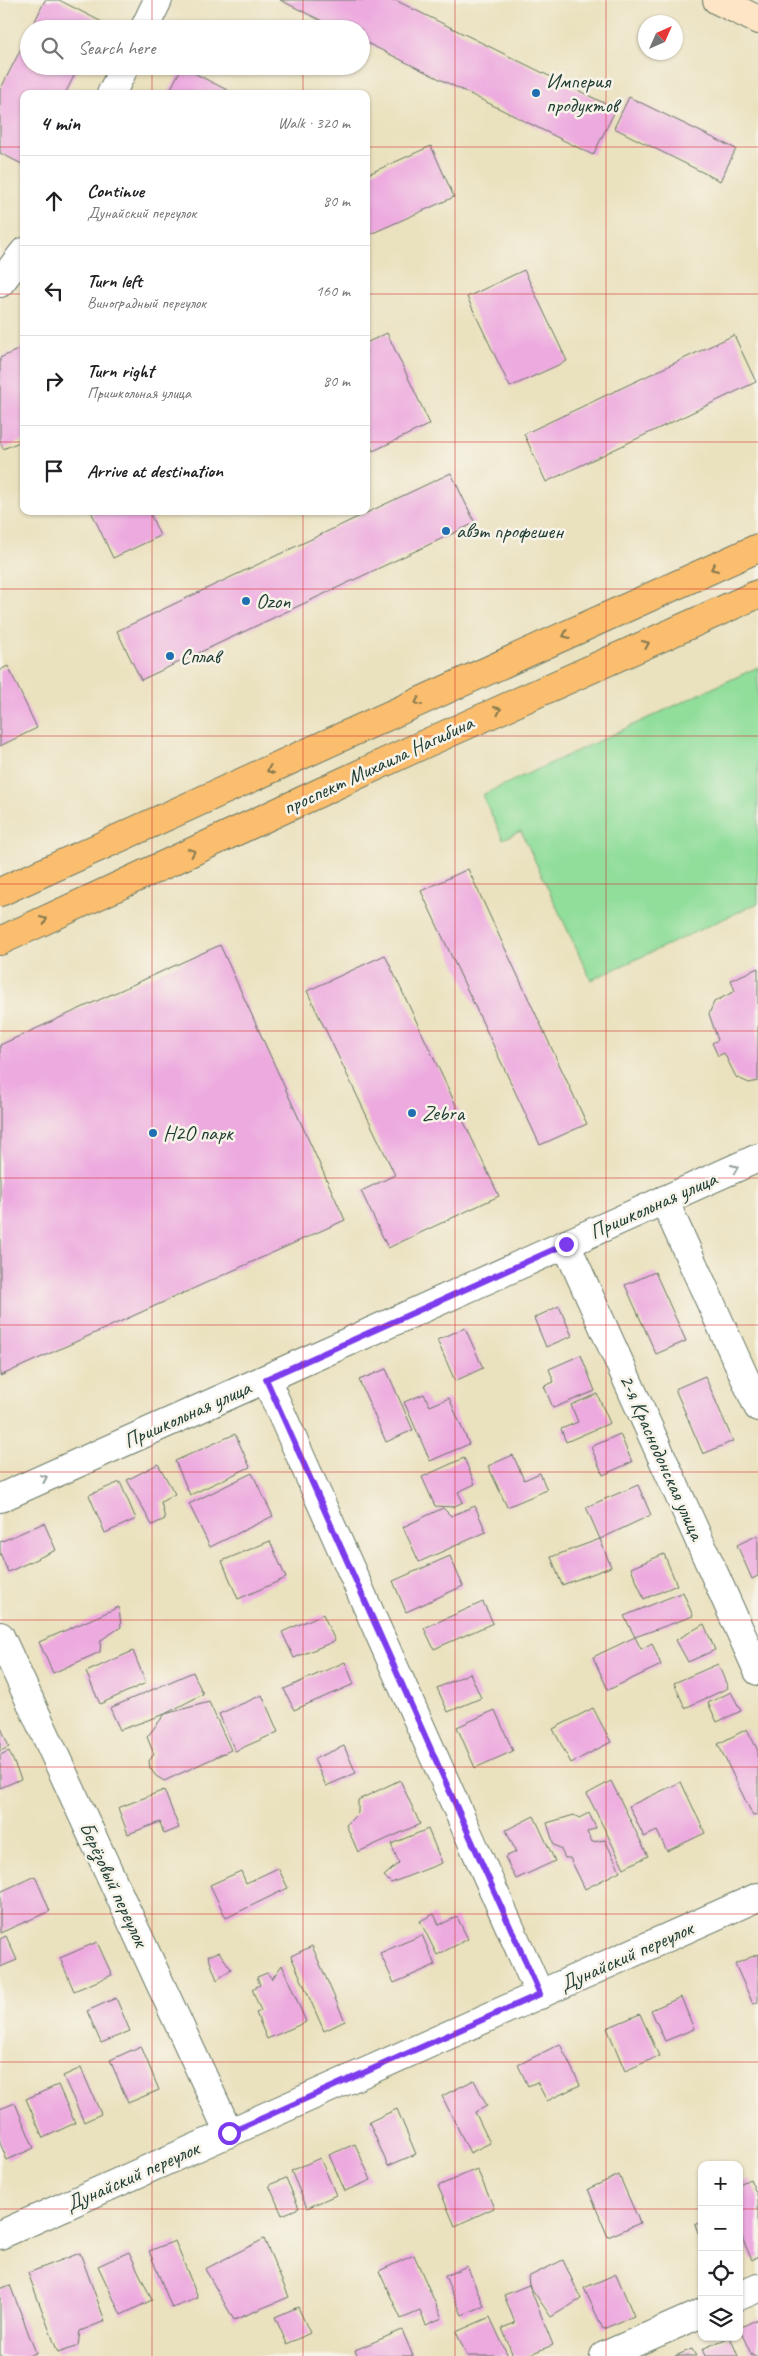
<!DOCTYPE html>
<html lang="en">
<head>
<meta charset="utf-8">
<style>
	body { margin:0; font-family:Caveat,sans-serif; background:#f6f6f6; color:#202124 }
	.controls { position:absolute; right:15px; bottom:15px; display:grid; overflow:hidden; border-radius:10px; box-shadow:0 1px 4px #0004 }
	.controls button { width:45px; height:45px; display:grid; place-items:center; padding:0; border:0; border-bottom:1px solid #e0e0e0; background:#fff; color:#202124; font:25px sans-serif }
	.compass { position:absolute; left:638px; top:15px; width:45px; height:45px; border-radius:50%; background:#fff; box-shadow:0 1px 4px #0004; rotate:45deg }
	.stop { position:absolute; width:15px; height:15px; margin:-11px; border:4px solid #7c3aed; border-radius:50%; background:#fff }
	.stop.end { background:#7c3aed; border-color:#fff; box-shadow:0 1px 5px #0008 }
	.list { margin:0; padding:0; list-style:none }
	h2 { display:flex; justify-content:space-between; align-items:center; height:65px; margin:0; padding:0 20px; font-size:21px }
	h2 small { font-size:16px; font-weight:400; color:#757577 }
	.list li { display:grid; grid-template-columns:32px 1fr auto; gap:15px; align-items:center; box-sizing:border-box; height:90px; padding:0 20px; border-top:1px solid #e0e0e0 }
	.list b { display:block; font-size:19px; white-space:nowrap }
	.list p { margin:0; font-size:16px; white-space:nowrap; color:#757577 }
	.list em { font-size:16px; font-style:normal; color:#757577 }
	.icon { flex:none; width:28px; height:28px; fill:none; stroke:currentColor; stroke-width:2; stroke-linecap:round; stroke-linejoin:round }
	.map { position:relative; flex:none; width:758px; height:2356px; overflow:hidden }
	.search { position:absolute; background:#fff; box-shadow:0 1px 4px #0004; left:20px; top:20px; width:350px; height:55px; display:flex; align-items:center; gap:12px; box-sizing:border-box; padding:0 18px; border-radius:28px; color:#757577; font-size:19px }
	.panel { position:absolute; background:#fff; box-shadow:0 1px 4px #0004; left:20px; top:90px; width:350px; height:425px; border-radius:10px }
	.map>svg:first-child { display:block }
</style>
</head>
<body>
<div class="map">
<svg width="758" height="2356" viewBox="0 0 758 2356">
	<rect width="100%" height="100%" fill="#f7f3e8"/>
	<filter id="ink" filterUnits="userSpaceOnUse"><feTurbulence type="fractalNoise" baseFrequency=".02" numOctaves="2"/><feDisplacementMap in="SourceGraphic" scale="10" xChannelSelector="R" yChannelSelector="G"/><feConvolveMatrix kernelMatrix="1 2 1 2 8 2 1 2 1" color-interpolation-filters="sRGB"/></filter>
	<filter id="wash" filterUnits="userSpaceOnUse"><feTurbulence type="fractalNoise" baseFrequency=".0096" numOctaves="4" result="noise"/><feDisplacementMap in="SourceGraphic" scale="20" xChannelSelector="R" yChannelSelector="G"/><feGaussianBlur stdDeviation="1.12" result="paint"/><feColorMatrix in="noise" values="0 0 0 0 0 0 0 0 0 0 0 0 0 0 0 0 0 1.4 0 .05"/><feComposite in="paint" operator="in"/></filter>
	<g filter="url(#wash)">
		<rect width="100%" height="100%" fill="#eae1be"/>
		<!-- green -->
		<polygon fill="#91de9b" stroke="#588e68" points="758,667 758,903 591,980 521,831 503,839 482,795"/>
		<g id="blocks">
			<!-- building -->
			<g fill="#edaadf">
				<polygon points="45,0 59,0 102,22 98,29 31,29"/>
				<polygon points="280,0 395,0 616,109 593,155 361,40 361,29 338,29"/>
				<polygon points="29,33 29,66 79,66 65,94 24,94 24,165 0,153 0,90"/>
				<polygon points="182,67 235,94 168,94"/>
				<polygon points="629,97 736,149 720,181 614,128"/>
				<polygon points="431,146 454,197 366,236 366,175"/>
				<polygon points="524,270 567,361 510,387 467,297"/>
				<polygon points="387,333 430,424 373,451 366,437 366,343"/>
				<polygon points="734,335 756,382 546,482 524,434"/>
				<polygon points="24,347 24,440 3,449 0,441 0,358"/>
				<polygon points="451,473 475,523 141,680 117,631"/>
				<polygon points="91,511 149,511 160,536 113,558"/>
				<polygon points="8,666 37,728 0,746 0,670"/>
				<polygon points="468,869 587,1124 540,1145 421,891"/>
				<polygon points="220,945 345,1220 0,1376 0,1045"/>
				<polygon points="385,955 499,1196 388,1248 361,1191 395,1175 307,991"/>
				<polygon points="758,968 758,1081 749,1083 736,1077 724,1053 718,1056 712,1043 718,1040 709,1014 714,1002 735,991 731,980"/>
				<polygon points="655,1272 686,1341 656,1354 625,1285"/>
				<polygon points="559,1306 572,1336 546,1347 534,1318"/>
				<polygon points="465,1328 483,1368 455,1381 437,1340"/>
				<polygon points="581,1355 595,1391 553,1408 544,1386 554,1382 549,1369"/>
				<polygon points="386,1369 413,1430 386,1442 359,1380"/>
				<polygon points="705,1376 733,1441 703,1454 675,1389"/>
				<polygon points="424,1394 430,1406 449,1398 469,1444 430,1461 404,1402"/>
				<polygon points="597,1394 610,1423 566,1442 561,1429 578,1422 571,1405"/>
				<polygon points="235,1434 250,1467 190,1495 175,1461"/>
				<polygon points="620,1434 632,1462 603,1475 591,1447"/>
				<polygon points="513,1455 524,1480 540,1473 547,1490 507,1507 488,1466"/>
				<polygon points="464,1458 475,1484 458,1492 463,1502 453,1507 435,1506 422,1477"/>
				<polygon points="158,1464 175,1494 161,1502 165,1519 152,1525 127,1480"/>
				<polygon points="252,1473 273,1516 210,1547 189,1504"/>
				<polygon points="120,1482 136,1519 105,1533 89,1495"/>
				<polygon points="638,1485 651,1515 600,1539 586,1507"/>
				<polygon points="475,1506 486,1532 419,1562 403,1527 443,1508 451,1516"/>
				<polygon points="44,1523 56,1550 8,1572 0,1553 0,1542"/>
				<polygon points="758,1535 758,1576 752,1579 737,1545"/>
				<polygon points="600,1539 611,1567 562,1585 551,1557"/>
				<polygon points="270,1541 286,1578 238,1599 222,1561"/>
				<polygon points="664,1554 677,1585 644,1599 631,1568"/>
				<polygon points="450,1556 463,1586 406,1612 393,1581"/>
				<polygon points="683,1592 693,1616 635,1637 624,1616"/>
				<polygon points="483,1602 493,1623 434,1649 424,1628"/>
				<polygon points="119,1607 121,1627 101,1640 100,1652 53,1673 39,1642"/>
				<polygon points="323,1614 335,1641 294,1658 282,1632"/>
				<polygon points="704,1624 715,1650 688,1662 676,1640"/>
				<polygon points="635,1637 641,1649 652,1643 661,1665 608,1690 593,1657"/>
				<polygon points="133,1651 146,1683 100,1704 86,1672"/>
				<polygon points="345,1662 354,1684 294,1710 284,1689"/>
				<polygon points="718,1664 728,1688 685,1708 674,1683"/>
				<polygon points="193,1672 203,1694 165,1714 120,1730 110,1708"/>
				<polygon points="470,1673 481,1698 448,1712 437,1688"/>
				<polygon points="731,1692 741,1711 717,1722 708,1703"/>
				<polygon points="262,1695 278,1732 235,1751 219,1714"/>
				<polygon points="209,1702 231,1750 164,1781 156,1776 150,1768 149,1761 154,1754 147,1737 165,1714"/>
				<polygon points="593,1708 611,1742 571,1763 553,1729"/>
				<polygon points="495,1710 513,1751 475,1768 457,1727"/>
				<polygon points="0,1725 9,1747 0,1751"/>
				<polygon points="747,1729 758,1751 758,1814 753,1816 718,1744"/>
				<polygon points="344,1746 356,1773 326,1786 314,1759"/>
				<polygon points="9,1751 21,1779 0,1788 0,1755"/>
				<polygon points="400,1780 420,1824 358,1852 346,1825 358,1813 358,1800"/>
				<polygon points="611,1781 648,1856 624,1868 587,1794"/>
				<polygon points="681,1782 705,1833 667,1851 657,1831 644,1837 629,1806"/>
				<polygon points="164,1790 179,1828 164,1834 160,1822 128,1834 118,1808"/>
				<polygon points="589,1813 596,1828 587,1832 592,1842 605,1840 620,1871 585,1889 570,1858 565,1858 560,1848 554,1845 547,1823 574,1815 579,1818"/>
				<polygon points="534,1816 555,1861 516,1879 505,1857 516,1852 506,1830"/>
				<polygon points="428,1829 442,1863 391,1883 384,1876 399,1863 391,1844"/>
				<polygon points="278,1868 288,1888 226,1918 210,1885 241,1871 246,1883"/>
				<polygon points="35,1876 50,1911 0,1933 0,1892"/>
				<polygon points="434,1914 439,1925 457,1917 468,1939 437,1955 420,1921"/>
				<polygon points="422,1935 435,1965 394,1983 380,1953"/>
				<polygon points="6,1936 17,1960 0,1967 0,1939"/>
				<polygon points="97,1942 112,1975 74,1991 60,1958"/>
				<polygon points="312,1946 345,2021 324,2031 291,1956"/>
				<polygon points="219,1952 231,1969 217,1980 208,1956"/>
				<polygon points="758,1954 758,2002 753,2004 735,1964"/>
				<polygon points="282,1965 306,2022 267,2039 256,2013 261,2011 252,1989 260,1985 257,1977 267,1973 272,1979"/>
				<polygon points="681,1997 694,2029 665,2041 651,2010"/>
				<polygon points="116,1998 130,2031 101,2043 87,2011"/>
				<polygon points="640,2014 659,2056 625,2071 607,2028"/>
				<polygon points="560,2044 580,2085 547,2101 537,2082 528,2086 518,2065"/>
				<polygon points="141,2046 159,2090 128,2103 110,2060"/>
				<polygon points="81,2068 101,2114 84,2122 63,2076"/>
				<polygon points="474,2080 487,2106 475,2112 490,2143 470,2153 442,2096"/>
				<polygon points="58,2085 75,2123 43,2138 26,2099"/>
				<polygon points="15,2103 34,2148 7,2160 0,2143 0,2109"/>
				<polygon points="397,2109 416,2154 388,2166 369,2122"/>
				<polygon points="355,2144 371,2180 345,2191 329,2155"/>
				<polygon points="320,2158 336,2195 307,2208 291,2171"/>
				<polygon points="477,2169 494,2208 455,2226 438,2186"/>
				<polygon points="619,2175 640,2223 608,2237 588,2189"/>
				<polygon points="286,2178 299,2208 282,2215 269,2185"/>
				<polygon points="750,2179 758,2197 758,2257 752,2260 739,2231 739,2184"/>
				<polygon points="702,2222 702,2242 695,2225"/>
				<polygon points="264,2239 289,2297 234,2320 205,2269"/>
				<polygon points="175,2241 198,2298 172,2308 149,2251"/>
				<polygon points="129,2252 152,2300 121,2315 98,2266"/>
				<polygon points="80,2253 105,2321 80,2331 78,2346 58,2353 28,2273"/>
				<polygon points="414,2255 442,2318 426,2325 420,2311 401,2319 379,2271"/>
				<polygon points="563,2260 581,2299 551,2317 529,2285 553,2345 525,2356 513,2356 502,2328 515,2323 504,2295 529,2285 528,2277"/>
				<polygon points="467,2266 484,2306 462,2315 445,2276"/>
				<polygon points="616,2274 634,2316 603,2329 584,2288"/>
				<polygon points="10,2285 36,2353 28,2356 0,2356 0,2289"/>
				<polygon points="298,2307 310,2333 287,2344 275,2317"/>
				<polygon points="490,2317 508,2356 467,2356 456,2332"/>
				<polygon points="758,2319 758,2356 752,2356 739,2328"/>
				<polygon points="402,2330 413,2356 357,2356 355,2350"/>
				<polygon points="730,2337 738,2356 705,2356 702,2349"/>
				<polygon points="692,2349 696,2356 675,2356"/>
			</g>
		</g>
	</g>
	<g filter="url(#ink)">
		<use href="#blocks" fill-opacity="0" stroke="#667664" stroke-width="1"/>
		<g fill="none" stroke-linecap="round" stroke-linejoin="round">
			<!-- street casing -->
			<g stroke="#667664" stroke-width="30">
				<g id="street">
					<polyline points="144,29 158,0"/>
					<polyline points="111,94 125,66"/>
					<polyline points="0,283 24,252"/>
					<polyline points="664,1200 758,1407"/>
					<polyline points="566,1244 758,1671"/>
					<polyline points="266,1379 540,1995"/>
					<polyline points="0,1498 758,1158"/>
					<polyline points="0,1636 229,2133"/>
					<polyline points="0,2235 758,1897"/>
					<polyline points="739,2296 758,2288"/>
					<polyline points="604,2356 702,2313"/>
				</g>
			</g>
			<!-- secondary casing -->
			<g stroke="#667664" stroke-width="30">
				<polyline id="secondary" points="717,0 758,20"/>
			</g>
			<!-- primary casing -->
			<g stroke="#667664" stroke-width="30">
				<g id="primary">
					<polyline points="0,892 758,548"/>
					<polyline points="0,941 420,746 758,594"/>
				</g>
			</g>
			<!-- street -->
			<use href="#street" stroke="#fff" stroke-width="28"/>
			<!-- secondary -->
			<use href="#secondary" stroke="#fde5c5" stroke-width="28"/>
			<!-- primary -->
			<use href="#primary" stroke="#fbbe6e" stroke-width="28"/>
		</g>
		<!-- one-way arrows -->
		<defs><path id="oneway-chevron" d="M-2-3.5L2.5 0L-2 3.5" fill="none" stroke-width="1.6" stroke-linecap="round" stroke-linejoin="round" transform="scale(1.25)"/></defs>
		<g stroke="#82774e">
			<use href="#oneway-chevron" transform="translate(714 568) rotate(156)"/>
			<use href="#oneway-chevron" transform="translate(566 635) rotate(156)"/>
			<use href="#oneway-chevron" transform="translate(646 644) rotate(-24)"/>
			<use href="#oneway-chevron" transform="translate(418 702) rotate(156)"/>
			<use href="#oneway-chevron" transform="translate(498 710) rotate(-24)"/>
			<use href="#oneway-chevron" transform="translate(270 770) rotate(156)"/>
			<use href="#oneway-chevron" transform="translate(192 852) rotate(-25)"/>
			<use href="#oneway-chevron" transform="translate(44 920) rotate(-25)"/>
		</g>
		<g stroke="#8f9e9a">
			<use href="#oneway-chevron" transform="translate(735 1168) rotate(-24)"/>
			<use href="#oneway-chevron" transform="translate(44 1478) rotate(-24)"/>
		</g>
	</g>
	<g fill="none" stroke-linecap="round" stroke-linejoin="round" filter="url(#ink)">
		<!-- route -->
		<polyline stroke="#7c3aed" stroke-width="6" points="229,2133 540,1994 266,1379 566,1244"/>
	</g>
	<!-- grid -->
	<path fill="none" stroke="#d62828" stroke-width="1" stroke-opacity="0.55" d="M152,0V29M303,0V29M455,0V2356M606,0V2356M152,66V94M303,66V94M0,147H24M366,147H758M0,294H24M366,294H758M0,442H24M366,442H758M152,511V2356M303,511V2356M0,589H758M0,736H758M0,884H758M0,1031H758M0,1178H758M0,1325H758M0,1472H758M0,1620H758M0,1767H758M0,1914H758M0,2062H758M0,2209H702M739,2209H758"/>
	<!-- markers -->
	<g fill="#1f6fb2" stroke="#f7f3e8" stroke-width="2">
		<circle cx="536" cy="93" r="5"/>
		<circle cx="446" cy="531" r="5"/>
		<circle cx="246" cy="601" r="5"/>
		<circle cx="170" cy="656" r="5"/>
		<circle cx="412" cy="1113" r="5"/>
		<circle cx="153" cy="1133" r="5"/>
	</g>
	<g text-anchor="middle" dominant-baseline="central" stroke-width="5" stroke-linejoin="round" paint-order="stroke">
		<!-- poi labels -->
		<g font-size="21" fill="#1f3d34" stroke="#f7f3e8" text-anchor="start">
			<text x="546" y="81">Империя<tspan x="546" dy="24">продуктов</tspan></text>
			<text x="456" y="531">авэт профешен</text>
			<text x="256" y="601">Ozon</text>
			<text x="180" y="656">Сплав</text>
			<text x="422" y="1113">Zebra</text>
			<text x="163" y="1133">H2O парк</text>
		</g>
		<!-- street labels -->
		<g font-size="21" fill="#1f3d34" stroke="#f7f3e8">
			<text transform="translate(378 765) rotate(-25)">проспект Михаила Нагибина</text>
			<text transform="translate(653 1205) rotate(-24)">Пришкольная улица</text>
			<text transform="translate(187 1414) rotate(-24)">Пришкольная улица</text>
			<text transform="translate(662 1457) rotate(66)">2-я Краснодонская улица</text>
			<text transform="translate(114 1884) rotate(65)">Берёзовый переулок</text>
			<text transform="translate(626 1956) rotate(-24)">Дунайский переулок</text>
			<text transform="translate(132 2176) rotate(-24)">Дунайский переулок</text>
		</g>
	</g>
</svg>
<div class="controls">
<button>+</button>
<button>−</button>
<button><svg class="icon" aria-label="locate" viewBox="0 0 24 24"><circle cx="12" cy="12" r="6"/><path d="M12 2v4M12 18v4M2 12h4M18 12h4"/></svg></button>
<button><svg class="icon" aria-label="layers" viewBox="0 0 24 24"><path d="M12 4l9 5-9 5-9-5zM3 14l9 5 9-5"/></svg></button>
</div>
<svg class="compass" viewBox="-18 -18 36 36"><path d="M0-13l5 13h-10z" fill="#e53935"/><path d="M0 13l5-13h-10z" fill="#757577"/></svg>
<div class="stop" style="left:229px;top:2133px"></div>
<div class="stop end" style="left:566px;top:1244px"></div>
<div class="search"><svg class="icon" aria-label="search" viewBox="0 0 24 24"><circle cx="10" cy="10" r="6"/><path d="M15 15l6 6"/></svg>Search here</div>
<section class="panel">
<h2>4 min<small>Walk · 320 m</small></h2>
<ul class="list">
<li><svg class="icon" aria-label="ahead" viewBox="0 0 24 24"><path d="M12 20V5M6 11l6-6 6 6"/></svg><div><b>Continue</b><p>Дунайский переулок</p></div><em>80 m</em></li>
<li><svg class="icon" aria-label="left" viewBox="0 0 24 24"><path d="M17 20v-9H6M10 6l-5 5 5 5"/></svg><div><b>Turn left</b><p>Виноградный переулок</p></div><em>160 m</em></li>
<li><svg class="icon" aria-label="right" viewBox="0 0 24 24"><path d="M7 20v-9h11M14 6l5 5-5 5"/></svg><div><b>Turn right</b><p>Пришкольная улица</p></div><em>80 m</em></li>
<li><svg class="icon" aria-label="arrive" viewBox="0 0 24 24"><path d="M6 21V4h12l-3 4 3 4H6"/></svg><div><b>Arrive at destination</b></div></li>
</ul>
</section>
</div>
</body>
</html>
